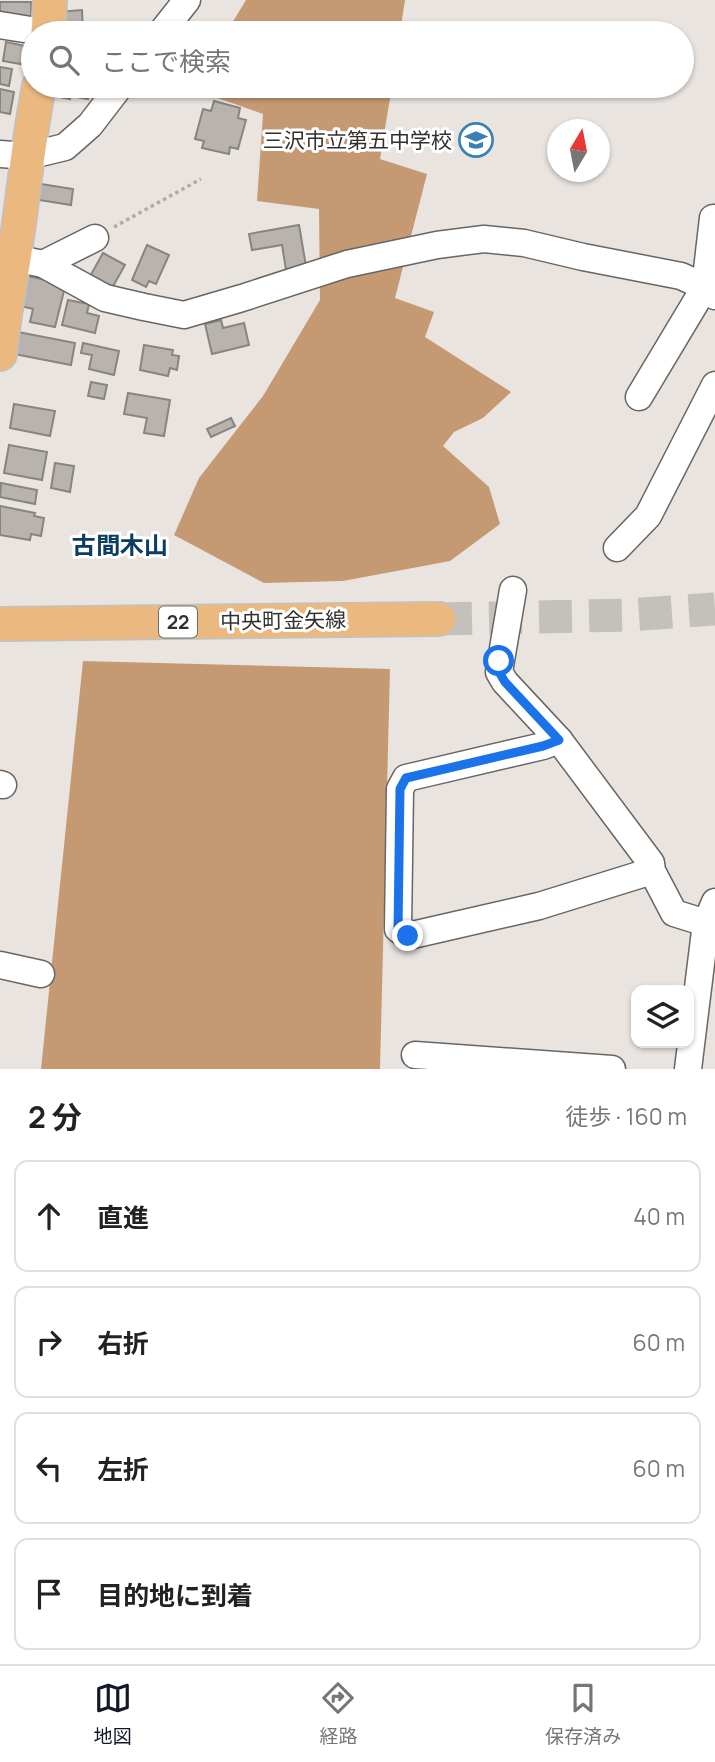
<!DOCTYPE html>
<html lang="ja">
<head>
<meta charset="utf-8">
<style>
	body { margin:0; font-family:Manrope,"Noto Sans JP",sans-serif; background:#f2f2f2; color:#222 }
	.controls { position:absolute; right:21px; bottom:21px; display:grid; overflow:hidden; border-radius:14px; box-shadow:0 2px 5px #0004 }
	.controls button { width:63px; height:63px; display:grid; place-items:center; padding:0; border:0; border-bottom:2px solid #e0e0e0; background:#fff; color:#222; font:35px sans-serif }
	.compass { position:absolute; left:547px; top:119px; width:63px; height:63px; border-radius:50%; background:#fff; box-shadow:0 2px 5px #0004; rotate:10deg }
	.stop { position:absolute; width:21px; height:21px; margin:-16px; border:5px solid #1a73e8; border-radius:50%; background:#fff }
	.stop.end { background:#1a73e8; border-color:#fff; box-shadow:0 2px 7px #0008 }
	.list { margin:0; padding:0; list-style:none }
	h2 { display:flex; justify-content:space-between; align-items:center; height:91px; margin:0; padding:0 28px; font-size:30px }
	h2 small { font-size:23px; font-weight:400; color:#767676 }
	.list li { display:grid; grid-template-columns:46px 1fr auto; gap:21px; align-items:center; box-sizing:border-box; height:112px; margin:0 14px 14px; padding:0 14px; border:2px solid #e0e0e0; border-radius:14px }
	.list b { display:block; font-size:26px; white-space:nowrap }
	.list em { font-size:23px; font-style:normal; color:#767676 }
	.icon { flex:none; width:38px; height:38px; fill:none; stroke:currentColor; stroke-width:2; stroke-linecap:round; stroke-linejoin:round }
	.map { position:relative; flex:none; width:715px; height:1069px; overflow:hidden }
	.search { position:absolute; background:#fff; box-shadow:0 2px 5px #0004; left:21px; right:21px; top:21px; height:77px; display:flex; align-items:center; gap:18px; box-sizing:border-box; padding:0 24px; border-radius:38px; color:#767676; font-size:26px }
	.sheet { height:595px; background:#fff }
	nav { display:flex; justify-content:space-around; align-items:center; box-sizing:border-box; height:98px; border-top:2px solid #e0e0e0; background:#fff; font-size:19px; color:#767676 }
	nav a { display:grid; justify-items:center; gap:4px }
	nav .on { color:#111827 }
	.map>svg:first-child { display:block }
</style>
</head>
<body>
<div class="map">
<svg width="715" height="1069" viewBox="0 0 715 1069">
	<rect width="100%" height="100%" fill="#e9e4e0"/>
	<!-- forest -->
	<g fill="#c59a73">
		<polygon points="246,0 405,0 400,33 226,33"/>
		<polygon points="194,86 392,86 380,159 427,174 395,298 434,312 425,337 511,392 483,418 454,432 443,446 489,487 500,524 450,561 343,581 264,583 174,535 199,478 263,396 320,300 319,209 257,201 263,114 192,89"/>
		<polygon points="83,661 390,669 380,1069 41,1069"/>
	</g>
	<!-- building -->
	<g fill="#b8b3af" stroke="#888480" stroke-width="2">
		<polygon points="0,2 31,2 31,20 0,19"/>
		<polygon points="82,10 83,32 60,33 58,12"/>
		<polygon points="6,42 30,47 26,65 3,61"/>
		<polygon points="0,67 12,69 9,86 0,84"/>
		<polygon points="52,86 72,86 70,99 50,95"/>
		<polygon points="78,86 90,86 88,99 76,97"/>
		<polygon points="0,89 14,92 10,114 0,112"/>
		<polygon points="214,101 240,108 238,118 246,120 238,149 230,147 229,154 202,148 204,141 195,139 203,109 211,111"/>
		<polygon points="41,184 73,189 71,205 39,200"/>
		<polygon points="299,225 306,266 286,270 282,245 252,250 249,234"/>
		<polygon points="147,245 169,255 156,284 149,281 146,287 132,280"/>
		<polygon points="103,253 125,265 111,290 89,278"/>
		<polygon points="28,276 46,280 64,291 55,327 30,322 33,309 21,306"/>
		<polygon points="68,300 89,304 87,313 99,316 95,333 62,325"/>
		<polygon points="221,320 223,328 244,323 249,345 212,354 205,324"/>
		<polygon points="18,332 75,343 71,365 14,354"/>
		<polygon points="83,343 119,351 114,375 89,369 92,355 81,353"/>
		<polygon points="144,345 173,350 172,355 179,356 177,370 170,368 168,376 140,370"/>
		<polygon points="91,382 107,385 104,399 88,396"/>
		<polygon points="128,393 170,400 164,436 144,433 147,418 124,414"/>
		<polygon points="14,404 55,411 50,436 10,428"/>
		<polygon points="231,418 235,426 211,437 207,429"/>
		<polygon points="9,445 47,452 42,480 4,473"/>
		<polygon points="55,463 74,466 70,492 51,488"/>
		<polygon points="1,483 37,490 35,504 0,497"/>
		<polygon points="0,506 35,513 34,516 44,518 41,536 31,534 30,540 0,535"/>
	</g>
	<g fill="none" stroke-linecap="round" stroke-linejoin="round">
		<!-- major-tunnel -->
		<polyline stroke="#c4c0bc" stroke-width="33" stroke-dasharray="33 17" stroke-linecap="butt" points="439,619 629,615 715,609"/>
		<!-- minor casing -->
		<g stroke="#696561" stroke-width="29">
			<g id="minor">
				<polyline points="0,25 49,33"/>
				<polyline points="161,33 187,0"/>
				<polyline points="0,154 28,156 65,147 90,125 120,86"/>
				<polyline points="14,258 43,264 105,298 144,307 184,315 242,298 347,264 437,245 484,239 524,243 583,257 681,276 705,287 715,296"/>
				<polyline points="43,264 95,238"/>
				<polyline points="639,397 705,287 713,218"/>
				<polyline points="617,548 648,516 715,385"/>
				<polyline points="513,590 499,672 505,682 559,740"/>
				<polyline points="0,784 3,785"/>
				<polyline points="652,871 651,863 559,740 543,746 406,778 400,789 398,929 408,936 539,906 652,871 674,913 706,923"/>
				<polyline points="0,965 41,974"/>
				<polyline points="415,1055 612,1069"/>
				<polyline points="688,1069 706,923 715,902"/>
			</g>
		</g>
		<!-- major casing -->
		<g stroke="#c1c1c0" stroke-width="36">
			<g id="major">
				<polyline points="48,33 50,0"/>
				<path d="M0,354C3,322 9,290 14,258C23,200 28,143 39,86"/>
				<polyline points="0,624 439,619"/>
			</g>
		</g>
		<!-- path -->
		<polyline stroke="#afaba7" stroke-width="3.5" stroke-dasharray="3.5 3.5" stroke-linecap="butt" points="114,227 201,179"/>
		<!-- minor -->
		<use href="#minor" stroke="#fff" stroke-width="26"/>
		<!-- major -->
		<use href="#major" stroke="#ebb980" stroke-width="33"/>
	</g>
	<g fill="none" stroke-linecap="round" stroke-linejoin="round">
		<!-- route -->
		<polyline stroke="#1a73e8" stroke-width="9" points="408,936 398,929 400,789 406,778 543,746 559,740 505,682 499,672 499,661"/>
	</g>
	<!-- icons -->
	<defs>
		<g id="school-ring" transform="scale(1.75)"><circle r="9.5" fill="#fff" stroke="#3980b5" stroke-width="1.5"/><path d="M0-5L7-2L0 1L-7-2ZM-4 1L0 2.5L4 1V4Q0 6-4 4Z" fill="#3980b5"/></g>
	</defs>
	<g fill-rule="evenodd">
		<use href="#school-ring" x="476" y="140"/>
	</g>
	<g text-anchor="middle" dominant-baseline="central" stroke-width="6" stroke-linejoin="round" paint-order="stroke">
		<!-- shield labels -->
		<rect fill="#fff" stroke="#6f6e6d" stroke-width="2" x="159" y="606.5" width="38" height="31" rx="5"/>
		<g font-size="19" font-weight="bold" fill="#31302e">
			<text x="178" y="622">22</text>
		</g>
		<!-- poi labels -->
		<g font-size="21" fill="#31302e" stroke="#fff" text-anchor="end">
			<text x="452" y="140">三沢市立第五中学校</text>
		</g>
		<!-- street labels -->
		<g font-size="21" fill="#31302e" stroke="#fff">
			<text transform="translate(283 620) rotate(-1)">中央町金矢線</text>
		</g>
		<!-- quarter labels -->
		<g font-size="24" font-weight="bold" fill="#093e61" stroke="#fff">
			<text x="120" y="544">古間木山</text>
		</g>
	</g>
</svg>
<div class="controls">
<button><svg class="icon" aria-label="layers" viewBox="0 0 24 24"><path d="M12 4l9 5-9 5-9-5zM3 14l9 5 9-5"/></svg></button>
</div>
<svg class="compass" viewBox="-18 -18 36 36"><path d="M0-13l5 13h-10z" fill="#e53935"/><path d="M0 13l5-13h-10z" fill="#767676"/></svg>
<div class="stop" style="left:499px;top:661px"></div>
<div class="stop end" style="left:408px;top:936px"></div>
<div class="search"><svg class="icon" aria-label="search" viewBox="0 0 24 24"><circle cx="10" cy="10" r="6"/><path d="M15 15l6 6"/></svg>ここで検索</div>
</div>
<section class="sheet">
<h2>2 分<small>徒歩 · 160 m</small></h2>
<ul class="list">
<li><svg class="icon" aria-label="ahead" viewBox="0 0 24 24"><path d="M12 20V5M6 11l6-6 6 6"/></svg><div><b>直進</b></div><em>40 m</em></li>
<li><svg class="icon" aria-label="right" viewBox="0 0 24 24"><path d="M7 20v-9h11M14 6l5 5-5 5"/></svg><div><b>右折</b></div><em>60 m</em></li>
<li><svg class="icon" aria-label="left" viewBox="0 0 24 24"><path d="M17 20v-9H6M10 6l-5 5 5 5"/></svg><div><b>左折</b></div><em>60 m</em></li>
<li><svg class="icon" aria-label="arrive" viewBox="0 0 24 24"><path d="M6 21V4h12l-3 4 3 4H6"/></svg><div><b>目的地に到着</b></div></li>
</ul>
</section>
<nav>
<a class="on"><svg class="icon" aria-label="map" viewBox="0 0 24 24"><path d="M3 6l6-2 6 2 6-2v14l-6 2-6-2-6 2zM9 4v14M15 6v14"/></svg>地図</a>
<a><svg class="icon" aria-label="directions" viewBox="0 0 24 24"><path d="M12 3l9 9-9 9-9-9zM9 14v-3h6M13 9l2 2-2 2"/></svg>経路</a>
<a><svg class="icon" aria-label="saved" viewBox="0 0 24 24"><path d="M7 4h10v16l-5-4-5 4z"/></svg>保存済み</a>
</nav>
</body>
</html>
